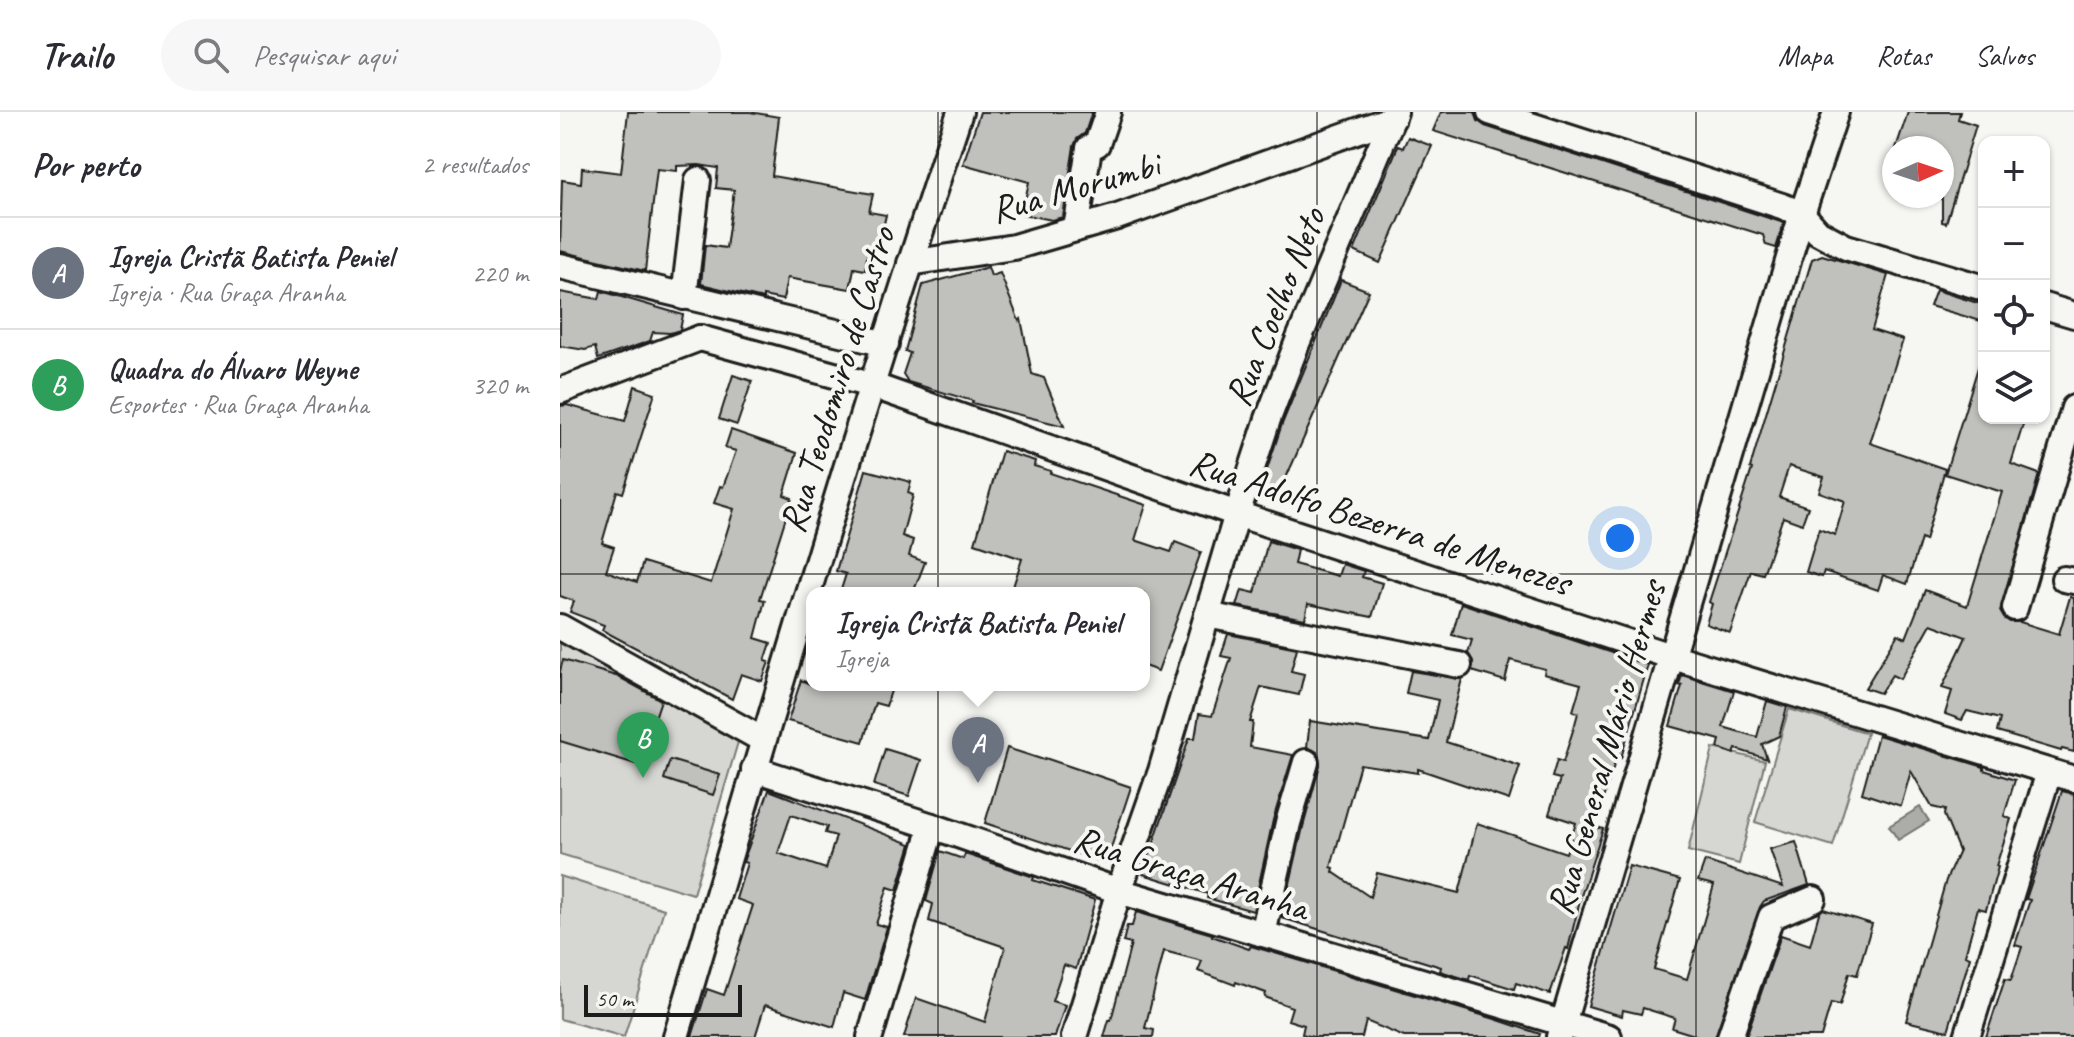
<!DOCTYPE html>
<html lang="pt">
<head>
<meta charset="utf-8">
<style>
	body { margin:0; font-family:Caveat,sans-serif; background:#f7f7f7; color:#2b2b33 }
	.controls { position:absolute; right:24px; top:24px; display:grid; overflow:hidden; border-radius:16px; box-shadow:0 2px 6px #0004 }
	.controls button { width:72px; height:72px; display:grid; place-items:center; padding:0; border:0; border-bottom:2px solid #e1e1e2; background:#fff; color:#2b2b33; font:40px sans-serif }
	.compass { position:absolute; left:1322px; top:24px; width:72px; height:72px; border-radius:50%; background:#fff; box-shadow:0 2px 6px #0004; rotate:87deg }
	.scale { position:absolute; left:24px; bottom:20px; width:158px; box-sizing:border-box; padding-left:8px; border:4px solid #1c1c1c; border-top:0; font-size:22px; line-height:28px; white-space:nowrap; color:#1c1c1c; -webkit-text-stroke:6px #f6f6f2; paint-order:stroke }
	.you { position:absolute; left:1060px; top:426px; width:28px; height:28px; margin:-20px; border:6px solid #fff; border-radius:50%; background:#1a73e8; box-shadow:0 0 0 12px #1a73e833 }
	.badge { display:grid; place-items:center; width:52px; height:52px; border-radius:50%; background:#2563eb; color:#fff; font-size:26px; font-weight:700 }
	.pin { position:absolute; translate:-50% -66px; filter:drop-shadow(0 2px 4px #0008) }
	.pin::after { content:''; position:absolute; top:42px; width:28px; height:24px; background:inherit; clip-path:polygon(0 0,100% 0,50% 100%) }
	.popup { position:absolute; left:246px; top:475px; width:344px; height:104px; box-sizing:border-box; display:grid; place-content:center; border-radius:16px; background:#fff; filter:drop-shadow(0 2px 6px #0005); font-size:26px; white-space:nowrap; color:#7c7c81 }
	.popup b { font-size:30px; color:#2b2b33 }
	.popup::after { content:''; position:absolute; left:50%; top:100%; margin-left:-16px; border:16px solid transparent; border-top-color:#fff }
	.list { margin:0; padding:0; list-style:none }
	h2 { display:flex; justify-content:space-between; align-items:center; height:104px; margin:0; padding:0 32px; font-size:34px }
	h2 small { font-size:26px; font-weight:400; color:#7c7c81 }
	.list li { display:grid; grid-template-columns:52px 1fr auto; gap:24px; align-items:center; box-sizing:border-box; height:112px; padding:0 32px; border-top:2px solid #e1e1e2 }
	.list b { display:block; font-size:30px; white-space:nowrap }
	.list p { margin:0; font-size:26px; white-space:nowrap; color:#7c7c81 }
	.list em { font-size:26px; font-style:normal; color:#7c7c81 }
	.icon { flex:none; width:44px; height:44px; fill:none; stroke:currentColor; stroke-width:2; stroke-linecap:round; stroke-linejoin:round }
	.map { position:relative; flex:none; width:1514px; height:925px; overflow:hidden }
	header { display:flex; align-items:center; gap:48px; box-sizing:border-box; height:112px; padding:0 40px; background:#fff; border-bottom:2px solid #e1e1e2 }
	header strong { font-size:38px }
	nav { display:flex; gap:44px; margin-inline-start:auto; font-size:28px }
	.search { width:560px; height:72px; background:#f7f7f7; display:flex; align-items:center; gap:20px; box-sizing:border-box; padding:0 28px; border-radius:44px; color:#7c7c81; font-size:30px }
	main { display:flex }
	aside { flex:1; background:#fff }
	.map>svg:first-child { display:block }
</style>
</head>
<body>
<header>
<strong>Trailo</strong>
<div class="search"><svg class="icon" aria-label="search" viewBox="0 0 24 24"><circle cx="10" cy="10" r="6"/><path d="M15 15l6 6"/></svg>Pesquisar aqui</div>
<nav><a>Mapa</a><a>Rotas</a><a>Salvos</a></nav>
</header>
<main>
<aside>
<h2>Por perto<small>2 resultados</small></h2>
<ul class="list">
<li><span class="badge" style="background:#6b7280">A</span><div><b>Igreja Cristã Batista Peniel</b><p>Igreja · Rua Graça Aranha</p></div><em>220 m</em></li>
<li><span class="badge" style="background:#2e9e5b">B</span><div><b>Quadra do Álvaro Weyne</b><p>Esportes · Rua Graça Aranha</p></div><em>320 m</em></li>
</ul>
</aside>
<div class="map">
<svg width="1514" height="925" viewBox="0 0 1514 925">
	<rect width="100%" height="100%" fill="#f6f6f2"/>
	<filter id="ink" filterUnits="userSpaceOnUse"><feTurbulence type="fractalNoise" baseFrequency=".0125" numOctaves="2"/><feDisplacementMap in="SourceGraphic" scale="16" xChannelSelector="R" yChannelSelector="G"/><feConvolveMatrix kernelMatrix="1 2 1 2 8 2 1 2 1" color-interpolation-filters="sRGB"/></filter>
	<g filter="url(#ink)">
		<!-- green -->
		<g fill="#d6d6d2" stroke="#797977" stroke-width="2">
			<polygon points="0,531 178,630 133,782 0,742"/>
			<polygon points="1229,597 1307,621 1273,734 1195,710"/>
			<polygon points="1153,636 1205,649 1179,752 1128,739"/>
			<polygon points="0,764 104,797 64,925 0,907"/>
		</g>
		<!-- water -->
		<polygon fill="#acaca9" stroke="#727271" stroke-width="2" points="1360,695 1369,709 1338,728 1329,714"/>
		<!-- building -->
		<g fill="#c0c0bd" stroke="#1c1c1c" stroke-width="2" fill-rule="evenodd">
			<polygon points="68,0 190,0 219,5 212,64 313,82 309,100 326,103 317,141 308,139 305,158 294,156 290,177 227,166 223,188 203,184 203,187 141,172 145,133 166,136 174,78 156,76 158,56 139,53 117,54 117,59 97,57 85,159 0,139 2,68 21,71 22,56 61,61"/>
			<polygon points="420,0 532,0 525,21 517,27 514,34 503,105 492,108 462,102 469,70 403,52"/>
			<polygon points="881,0 915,0 918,9 925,14 1224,111 1216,136 1206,133 1203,123 873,19"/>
			<polygon points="1348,0 1400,0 1398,7 1416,13 1386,111 1382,110 1382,36 1336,36"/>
			<polygon points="848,25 872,34 820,151 794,139 838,34 843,36"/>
			<polygon points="1262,143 1328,163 1312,218 1343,228 1310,331 1385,357 1365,429 1361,427 1347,472 1323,463 1318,478 1264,459 1262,465 1246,460 1259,417 1275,423 1285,389 1259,380 1264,365 1229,354 1219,385 1248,395 1242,412 1223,405 1203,462 1191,459 1170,521 1146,512 1152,492 1149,490 1192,357 1190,356 1252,147"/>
			<polygon points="428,155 431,164 440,161 459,209 461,207 472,262 484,266 504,314 412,291 413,289 348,270 343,262 350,241 345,239 363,173"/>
			<polygon points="781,168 809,179 718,384 700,379 722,312"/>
			<polygon points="1376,178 1424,193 1424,210 1370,194"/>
			<polygon points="41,179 123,203 120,218 110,221 93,220 90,229 38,247 35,235 25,238 0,234 0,180 39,187"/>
			<polygon points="1420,249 1424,249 1424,306 1465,306 1451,352 1479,362 1440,499 1444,506 1450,510 1460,510 1499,522 1510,485 1514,486 1514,640 1502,637 1501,639 1437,620 1440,607 1407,599 1402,608 1385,602 1392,579 1382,576 1406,525 1371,512 1340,567 1332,563 1320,581 1305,576 1338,522 1346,526 1365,478 1407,494 1442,380 1385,362"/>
			<polygon points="173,263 192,269 177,313 159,307"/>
			<polygon points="75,274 95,281 63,381 57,379 42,431 54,435 46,459 77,470 83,450 151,471 174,397 154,391 160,374 163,375 176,339 165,336 171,318 237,341 224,383 232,386 200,487 205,488 195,526 211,531 205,549 209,550 202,569 181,562 172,587 42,518 44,513 10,500 14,489 0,484 0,294 7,293 65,309"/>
			<polygon points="442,339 475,349 474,354 491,359 490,361 586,393 575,428 611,440 615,430 641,440 598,559 584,554 584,481 451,481 462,447 415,431"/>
			<polygon points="306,358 351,370 348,381 353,383 342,424 353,428 349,444 365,450 353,481 339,477 338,481 280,481 286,462 276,459"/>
			<polygon points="708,429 737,438 734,452 778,464 782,452 804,459 802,465 822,471 812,505 748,492 745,507 677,494 682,478 695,481"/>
			<polygon points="901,491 1088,553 1061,646 1057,644 1034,714 1043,717 1021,784 1008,837 1006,836 990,882 956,871 954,877 910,863 909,868 880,859 881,855 722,806 743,715 760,653 757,640 747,635 750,609 869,628 878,588 846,581 851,559 902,567 886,630 960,654 949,688 858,657 858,661 800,652 771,755 774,756 773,760 810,785 817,761 899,781 917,711 1006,741 1016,711 989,702 1000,667 992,665 997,648 1003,650 1015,612 1018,601 1013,599 1021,572 984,562 985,557 950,548 945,569 912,559 913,549 908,541 912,528 892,523"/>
			<polygon points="668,522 737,536 731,559 744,562 739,583 701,575 690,610 693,610 690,635 733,643 713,708 693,799 647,786 648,782 583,762 629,626 635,626 639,602 652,604 671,546 661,544"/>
			<polygon points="3,548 59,565 101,588 79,653 0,629 0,559"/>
			<polygon points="1122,563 1174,579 1163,615 1197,625 1207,589 1227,595 1219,624 1202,632 1207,647 1176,637 1174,642 1158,636 1160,628 1110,614 1122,574 1119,573"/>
			<polygon points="241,568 252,573 333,573 326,594 315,591 303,630 228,609"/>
			<polygon points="1318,623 1424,655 1424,658 1455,668 1444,704 1451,707 1436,754 1438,755 1426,798 1418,796 1405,843 1410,845 1388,919 1346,909 1386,768 1399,739 1384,703 1385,698 1372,695 1351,659 1341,694 1302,681"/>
			<polygon points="447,636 484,648 485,646 571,675 546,751 425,711"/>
			<polygon points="325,637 361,648 349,684 314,673"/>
			<polygon points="110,648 160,663 153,683 104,667"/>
			<path d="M209,678L351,732L337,778L328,775L316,812L327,815L305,888L283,881L274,915L205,893L195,925H132L147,877L164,883L193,793L176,787L187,751L183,750ZM231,703L267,715L265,721L276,724L266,757L218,741Z"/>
			<polygon points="1502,679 1514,682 1514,925 1426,925 1445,867 1451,868 1462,835 1455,833 1470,788 1466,787"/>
			<polygon points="1236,730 1249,773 1204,789 1200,795 1155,925 1141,925 1112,916 1115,906 1083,896 1081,902 1063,898 1062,904 1028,894 1069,754 1120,768 1094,857 1127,867 1154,773 1138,769 1145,749 1223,775 1210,737"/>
			<polygon points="380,739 403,747 405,742 474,765 473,768 535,788 516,857 504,853 492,889 505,893 495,925 344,925 356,886 425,910 445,835 369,809 373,792 366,789"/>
			<polygon points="1263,797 1312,812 1297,863 1289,861 1280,893 1271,891 1261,925 1186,925 1221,823 1250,833 1259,801"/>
			<polygon points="576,800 652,822 652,824 689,837 691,834 935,907 980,922 979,925 844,925 806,909 802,925 753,925 742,922 744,913 728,908 732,895 705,885 706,881 676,870 675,873 638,859 642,849 604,839 585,916 594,918 593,925 544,925 549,908 551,908 571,832 563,830 567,814 572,814"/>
		</g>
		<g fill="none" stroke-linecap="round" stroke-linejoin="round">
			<!-- minor casing -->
			<g stroke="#1c1c1c" stroke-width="30">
				<g id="minor">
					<polyline points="930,0 1222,94 1242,102 1258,120 1286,135 1424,176"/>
					<polyline points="516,117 529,36 537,32 548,0"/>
					<polyline points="350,151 454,135 557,105 833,6"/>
					<polyline points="0,154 326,232"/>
					<polyline points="124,185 138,68"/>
					<polyline points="1484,194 1514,203"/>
					<polyline points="140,226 314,274 677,402 1110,544 1514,667"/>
					<polyline points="0,279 140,226"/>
					<polyline points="1504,467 1514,469"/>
					<polyline points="1455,496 1514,296"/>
					<polyline points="647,503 899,553"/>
					<polyline points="0,515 203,628"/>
					<polyline points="194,657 372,714 559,779 1049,925"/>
					<polyline points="703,822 728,711 746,650"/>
					<path d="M116,925C207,616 298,306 400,0"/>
					<polyline points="310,925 372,714"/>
					<polyline points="514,925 559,779 601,659 677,402 708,307 738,229 835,0"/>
					<polyline points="999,925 1242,102 1276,0"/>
					<polyline points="1170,925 1211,805 1253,787"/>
					<polyline points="1407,925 1489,660"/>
				</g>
			</g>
			<!-- minor -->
			<use href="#minor" stroke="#f6f6f2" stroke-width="24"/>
		</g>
	</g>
	<!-- grid -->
	<path fill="none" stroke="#1c1c1c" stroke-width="2" stroke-opacity="0.55" d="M378,0V925M757,0V925M1136,0V925M0,462H1514"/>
	<g text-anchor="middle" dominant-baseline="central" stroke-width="8" stroke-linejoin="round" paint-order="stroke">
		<!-- street labels -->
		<g font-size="38" fill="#1c1c1c" stroke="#f6f6f2">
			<text transform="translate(515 75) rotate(-16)">Rua Morumbi</text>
			<text transform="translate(715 195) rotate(-68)">Rua Coelho Neto</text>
			<text transform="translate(277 268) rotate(-73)">Rua Teodomiro de Castro</text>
			<text transform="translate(820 410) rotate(18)">Rua Adolfo Bezerra de Menezes</text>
			<text transform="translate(1046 636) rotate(-74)">Rua General Mário Hermes</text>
			<text transform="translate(631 761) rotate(17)">Rua Graça Aranha</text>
		</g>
	</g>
</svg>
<div class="controls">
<button>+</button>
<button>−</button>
<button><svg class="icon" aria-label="locate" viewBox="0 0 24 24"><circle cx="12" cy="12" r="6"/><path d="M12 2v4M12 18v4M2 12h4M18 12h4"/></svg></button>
<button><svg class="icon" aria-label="layers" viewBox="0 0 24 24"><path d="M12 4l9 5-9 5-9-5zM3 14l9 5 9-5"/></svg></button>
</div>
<svg class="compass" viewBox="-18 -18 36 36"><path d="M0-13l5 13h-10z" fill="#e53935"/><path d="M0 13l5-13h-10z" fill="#7c7c81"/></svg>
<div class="scale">50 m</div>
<div class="you"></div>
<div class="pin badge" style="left:418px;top:671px;background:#6b7280">A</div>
<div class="popup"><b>Igreja Cristã Batista Peniel</b>Igreja</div>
<div class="pin badge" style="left:83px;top:666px;background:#2e9e5b">B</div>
</div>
</main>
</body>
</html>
